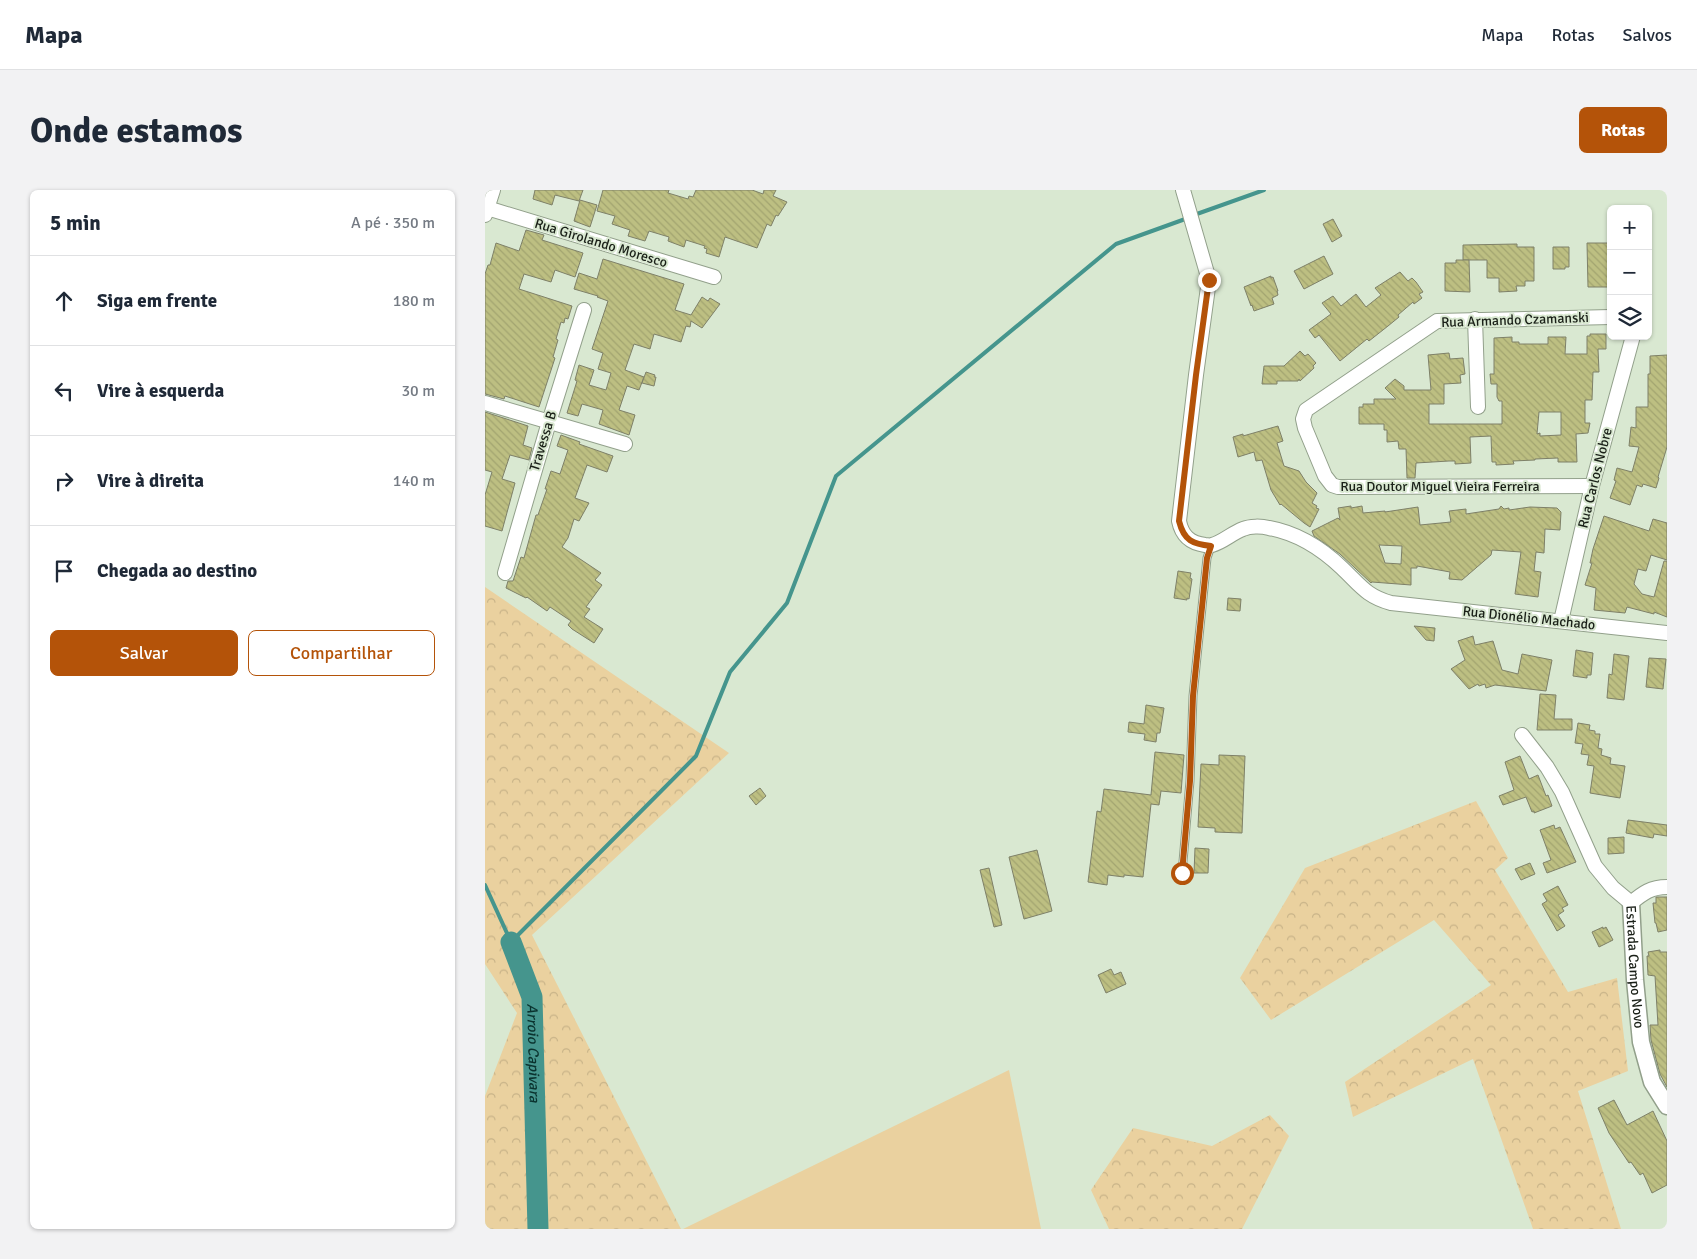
<!DOCTYPE html>
<html lang="pt">
<head>
<meta charset="utf-8">
<style>
	body { margin:0; font-family:Signika,sans-serif; background:#f2f2f3; color:#1f2937 }
	.controls { position:absolute; right:15px; top:15px; display:grid; overflow:hidden; border-radius:8px; box-shadow:0 1px 4px #0004 }
	.controls button { width:45px; height:45px; display:grid; place-items:center; padding:0; border:0; border-bottom:1px solid #e0e1e3; background:#fff; color:#1f2937; font:25px sans-serif }
	.stop { position:absolute; width:15px; height:15px; margin:-11px; border:4px solid #b45309; border-radius:50%; background:#fff }
	.stop.end { background:#b45309; border-color:#fff; box-shadow:0 1px 5px #0008 }
	.list { margin:0; padding:0; list-style:none }
	h2 { display:flex; justify-content:space-between; align-items:center; height:65px; margin:0; padding:0 20px; font-size:21px }
	h2 small { font-size:16px; font-weight:400; color:#747a83 }
	.list li { display:grid; grid-template-columns:32px 1fr auto; gap:15px; align-items:center; box-sizing:border-box; height:90px; padding:0 20px; border-top:1px solid #e0e1e3 }
	.list b { display:block; font-size:19px; white-space:nowrap }
	.list em { font-size:16px; font-style:normal; color:#747a83 }
	.actions { display:flex; gap:10px; padding:15px 20px }
	.actions a { flex:1; padding:11px 0; border:1px solid #b45309; border-radius:8px; text-align:center; font-size:18px; color:#b45309 }
	.actions .main { background:#b45309; color:#fff }
	.icon { flex:none; width:28px; height:28px; fill:none; stroke:currentColor; stroke-width:2; stroke-linecap:round; stroke-linejoin:round }
	.map { position:relative; flex:none; width:1182px; height:1039px; overflow:hidden; border-radius:8px }
	header { display:flex; align-items:center; gap:30px; box-sizing:border-box; height:70px; padding:0 25px; background:#fff; border-bottom:1px solid #e0e1e3 }
	header strong { font-size:24px }
	nav { display:flex; gap:28px; margin-inline-start:auto; font-size:18px }
	.intro { display:flex; align-items:center; justify-content:space-between; box-sizing:border-box; height:120px; padding:0 30px }
	h1 { margin:0; font-size:35px }
	.button { padding:12px 22px; border-radius:8px; background:#b45309; color:#fff; font-size:18px; font-weight:700 }
	main { display:flex; gap:30px; padding:0 30px }
	aside { flex:1; background:#fff; border-radius:8px; box-shadow:0 1px 4px #0004 }
	.map>svg:first-child { display:block }
</style>
</head>
<body>
<header>
<strong>Mapa</strong>
<nav><a>Mapa</a><a>Rotas</a><a>Salvos</a></nav>
</header>
<div class="intro"><h1>Onde estamos</h1><a class="button">Rotas</a></div>
<main>
<aside>
<h2>5 min<small>A pé · 350 m</small></h2>
<ul class="list">
<li><svg class="icon" aria-label="ahead" viewBox="0 0 24 24"><path d="M12 20V5M6 11l6-6 6 6"/></svg><div><b>Siga em frente</b></div><em>180 m</em></li>
<li><svg class="icon" aria-label="left" viewBox="0 0 24 24"><path d="M17 20v-9H6M10 6l-5 5 5 5"/></svg><div><b>Vire à esquerda</b></div><em>30 m</em></li>
<li><svg class="icon" aria-label="right" viewBox="0 0 24 24"><path d="M7 20v-9h11M14 6l5 5-5 5"/></svg><div><b>Vire à direita</b></div><em>140 m</em></li>
<li><svg class="icon" aria-label="arrive" viewBox="0 0 24 24"><path d="M6 21V4h12l-3 4 3 4H6"/></svg><div><b>Chegada ao destino</b></div></li>
</ul>
<div class="actions"><a class="main">Salvar</a><a>Compartilhar</a></div>
</aside>
<div class="map">
<svg width="1182" height="1039" viewBox="0 0 1182 1039">
	<defs>
		<pattern id="forest-crowns" width="20" height="18" patternUnits="userSpaceOnUse" patternTransform="scale(1.25)"><rect width="20" height="18" fill="#ead19f"/><path d="M2 6a3 3 0 1 1 6 0M12 15a3 3 0 1 1 6 0" fill="none" stroke="#c8b388"/></pattern>
		<pattern id="building-back-hatch" width="6" height="6" patternUnits="userSpaceOnUse" patternTransform="scale(1.25)"><rect width="6" height="6" fill="#bdbf82"/><path d="M-1 5l2 2M0 0l6 6M5-1l2 2" fill="none" stroke="#a2a470"/></pattern>
	</defs>
	<rect width="100%" height="100%" fill="#d9e8d1"/>
	<!-- green -->
	<polygon fill="#ead19f" points="524,880 556,1039 198,1039"/>
	<!-- forest -->
	<g fill="url(#forest-crowns)">
		<polygon points="0,397 244,563 47,745 196,1039 0,1039 0,906 32,823 0,774"/>
		<polygon points="991,611 1023,668 1010,680 1083,802 1132,788 1143,881 1093,901 1136,1039 1048,1039 988,869 868,927 860,892 1006,795 949,730 786,830 755,788 820,678"/>
		<polygon points="785,925 804,946 757,1039 624,1039 606,1000 648,938 727,956"/>
	</g>
	<g fill="none" stroke-linecap="round" stroke-linejoin="round">
		<!-- stream -->
		<g stroke="#45958d" stroke-width="4">
			<polyline points="709,25 779,0"/>
			<polyline points="0,695 26,752 211,566 245,482 302,413 351,286 631,54 703,28"/>
		</g>
		<!-- river -->
		<path stroke="#45958d" stroke-width="21" id="s1" d="M26,752L47,807L53,1039"/>
	</g>
	<!-- building -->
	<g fill="url(#building-back-hatch)" stroke="#7e8068" fill-rule="evenodd">
		<polygon points="50,0 98,0 94,11 70,5 67,15 48,9"/>
		<polygon points="118,0 184,0 183,3 203,9 204,6 208,7 211,0 267,0 278,4 279,0 291,0 288,6 302,12 293,26 291,25 286,36 282,34 272,58 240,47 234,67 221,63 222,59 219,58 220,56 201,50 199,57 183,51 184,47 164,41 160,51 143,46 145,40 127,34 130,26 112,21"/>
		<polygon points="95,10 112,15 105,37 89,31"/>
		<polygon points="848,29 857,46 847,52 838,34"/>
		<polygon points="41,40 59,45 57,50 98,63 90,87 70,80 66,92 39,84 34,99 87,116 83,129 80,128 79,133 76,132 71,149 73,150 68,167 70,168 54,217 20,206 19,209 0,204 0,84 3,75 5,75 11,53 34,61"/>
		<polygon points="1102,53 1126,53 1126,97 1103,97"/>
		<polygon points="1032,54 1032,57 1049,57 1049,91 1040,91 1040,96 1031,96 1032,101 1014,102 1014,88 1002,88 1002,70 978,70 978,55"/>
		<polygon points="1068,57 1084,57 1084,77 1080,77 1080,79 1068,79"/>
		<polygon points="839,66 848,84 819,99 809,81"/>
		<polygon points="118,69 199,94 190,120 206,125 217,107 223,111 225,108 235,114 217,138 206,131 205,137 201,136 196,152 169,144 165,159 149,154 140,180 159,187 154,200 142,196 134,220 150,225 144,245 114,234 118,220 97,214 93,226 82,223 92,191 90,190 94,175 109,180 104,195 121,200 126,183 113,179 118,163 107,159 123,111 112,107 113,106 89,99 94,83 112,89"/>
		<polygon points="971,70 984,70 985,102 960,101 960,73 971,73"/>
		<polygon points="915,82 923,91 927,88 931,92 938,102 934,104 937,108 929,114 928,112 913,125 914,127 903,136 884,151 882,149 855,171 834,145 830,148 824,140 846,124 837,113 848,106 856,116 871,104 881,117 896,105 890,98"/>
		<polygon points="786,86 786,88 788,87 793,101 792,101 793,105 787,108 789,114 769,121 767,115 766,116 759,97"/>
		<path d="M1105,144H1121V159H1113L1114,182H1108L1107,210H1100V233H1105L1103,243L1091,244L1092,272H1073V268L1050,269V270L1028,271L1029,274L1011,275V272H1007L1006,246L985,247L986,273L970,274V271H964L931,273L930,288H922L921,259H914L913,251L902,252V240H899V234H874V217H878V214H889V209H911L900,198L910,189L919,196V200H946L943,165L964,163L965,169L978,168L980,184L975,185L976,193L959,194V214H944V234H1017V211H1014L1012,207V194H1006L1005,184H1009V148L1027,147V152H1034V154H1063V147H1081L1080,164H1102V146H1105ZM1054,222H1076V245L1055,246V243L1052,244Z"/>
		<polygon points="815,161 820,166 823,164 831,173 828,176 829,178 815,191 814,189 813,191 792,191 792,194 777,194 779,176 799,176"/>
		<polygon points="1182,165 1182,257 1173,287 1174,288 1171,298 1158,294 1157,297 1152,295 1145,315 1125,308 1131,291 1129,290 1132,278 1147,282 1154,257 1144,256 1146,237 1151,238 1151,217 1163,217 1163,184 1165,184 1165,166"/>
		<polygon points="161,182 170,185 169,187 171,187 169,196 157,193"/>
		<polygon points="0,222 43,236 38,255 47,258 44,270 25,265 17,289 30,293 17,341 0,336 0,305 7,282 0,280"/>
		<polygon points="793,236 798,251 792,253 799,276 814,281 821,292 832,303 827,313 832,316 831,318 834,319 825,337 819,333 796,314 795,315 786,300 777,270 771,271 769,262 753,267 748,247 758,244 758,246"/>
		<polygon points="76,245 95,252 94,254 128,266 122,282 102,275 90,308 104,313 94,331 89,329 83,348 77,357 116,383 110,390 117,395 101,417 105,419 99,427 118,439 109,453 87,439 83,435 86,431 65,417 62,421 42,407 41,408 21,398 23,391 28,391 36,367 39,368 51,325 53,325 62,299 60,299 66,281 75,284 83,260 72,256"/>
		<path d="M866,316V318L877,316L878,323L900,321V322L933,317L935,335L966,332L964,321L981,319V324L1014,319L1016,316L1019,319L1024,318V320L1045,317L1072,318L1076,322L1075,340L1060,339L1059,363L1051,362L1049,381L1056,382L1053,407L1030,404L1036,362L1007,360L1006,365L977,390L964,389L965,382L932,376V378H926V395L887,392L886,393L855,364L829,346L827,341L853,328L855,330L853,318ZM894,355L917,356L916,374L900,373Z"/>
		<polygon points="1119,326 1164,341 1168,329 1182,333 1182,370 1166,365 1161,381 1153,379 1149,394 1157,404 1169,407 1179,371 1182,371 1182,427 1169,422 1169,424 1142,417 1140,423 1109,420 1111,398 1100,395 1107,373 1105,373 1108,359"/>
		<polygon points="693,381 706,383 705,388 707,389 704,409 702,408 702,410 689,408"/>
		<polygon points="743,408 756,409 755,421 742,420"/>
		<polygon points="929,436 950,438 949,451 941,450"/>
		<polygon points="988,446 990,455 1008,451 1017,480 1033,484 1037,464 1067,470 1061,501 1010,495 1001,498 1000,494 994,496 993,494 984,499 966,479 980,470 973,451"/>
		<polygon points="1091,460 1108,463 1106,485 1102,485 1102,488 1088,486"/>
		<polygon points="1129,464 1144,466 1139,510 1122,508 1124,484 1127,485"/>
		<polygon points="1164,468 1181,469 1178,499 1161,497"/>
		<polygon points="1055,504 1071,505 1069,529 1087,529 1087,540 1052,540"/>
		<polygon points="661,515 679,518 675,543 672,543 671,552 659,550 660,544 643,542 644,532 659,534"/>
		<polygon points="1093,533 1105,535 1104,540 1110,541 1110,544 1115,544 1113,558 1117,559 1116,565 1126,568 1125,574 1140,576 1135,608 1105,603 1109,576 1102,575 1104,565 1096,564 1098,554 1090,553"/>
		<polygon points="670,562 699,565 696,603 676,601 674,615 666,614 658,687 639,685 639,687 623,685 622,695 603,692 612,621 616,622 619,599 666,605"/>
		<polygon points="734,565 760,566 757,643 730,642 730,638 713,637 716,574 734,575"/>
		<polygon points="1035,566 1044,589 1053,585 1061,606 1063,605 1067,616 1049,623 1049,621 1047,622 1041,607 1018,615 1014,606 1029,600 1020,572"/>
		<polygon points="275,598 281,606 271,615 264,606"/>
		<polygon points="1143,630 1182,635 1182,646 1169,644 1168,648 1141,643"/>
		<polygon points="1069,635 1070,639 1075,637 1091,672 1062,683 1058,673 1066,670 1055,640"/>
		<polygon points="1139,647 1139,663 1123,664 1123,648"/>
		<polygon points="710,658 724,659 723,683 709,683"/>
		<polygon points="552,660 567,721 539,729 524,667"/>
		<polygon points="1045,673 1050,684 1036,690 1030,679"/>
		<polygon points="504,678 517,735 509,737 495,680"/>
		<polygon points="1073,696 1083,715 1077,718 1079,721 1073,725 1080,736 1072,741 1057,714 1062,711 1058,704"/>
		<polygon points="1171,707 1182,707 1182,740 1173,742 1171,733 1170,733 1168,713 1171,713"/>
		<polygon points="1118,737 1118,739 1121,737 1128,750 1114,757 1107,742"/>
		<polygon points="1175,760 1175,762 1182,762 1182,897 1175,884 1166,850 1165,835 1173,835 1170,786 1163,785 1162,766 1164,766 1163,762"/>
		<polygon points="626,779 629,785 636,782 641,794 621,803 613,785"/>
		<polygon points="1129,910 1142,935 1168,921 1182,951 1182,995 1167,1003 1158,983 1155,985 1146,972 1144,973 1124,943 1113,918"/>
	</g>
	<g fill="none" stroke-linecap="round" stroke-linejoin="round">
		<!-- service casing -->
		<g stroke="#92a08b" stroke-width="9">
			<polyline id="service" points="697,683 705,591 708,506 722,368 726,356"/>
		</g>
		<!-- minor casing -->
		<g stroke="#92a08b" stroke-width="16">
			<g id="minor">
				<path d="M698,0L724,90L711,185L694,331C697,346 705,353 720,355C722,355 725,356 727,355C738,352 747,343 758,339C765,336 776,336 784,338C812,343 837,359 857,378C875,395 881,406 906,413L1182,443"/>
				<polyline points="2,18 229,87"/>
				<polyline points="0,25 8,0"/>
				<polyline points="990,129 993,217"/>
				<polyline points="0,213 140,254"/>
				<polyline points="1107,296 853,297 847,295 840,286 820,238 818,229 821,220 952,131 1126,127"/>
				<polyline points="20,383 64,232 99,120"/>
				<polyline points="1076,431 1107,296 1148,146"/>
				<path d="M1037,545L1062,577L1077,602L1110,676L1128,698L1146,713C1158,703 1166,697 1182,697"/>
			</g>
		</g>
		<!-- tertiary casing -->
		<g stroke="#92a08b" stroke-width="19">
			<g id="tertiary">
				<path id="s2" d="M1146,713L1150,790L1156,852L1167,892L1182,916"/>
			</g>
		</g>
		<!-- service -->
		<use href="#service" stroke="#fff" stroke-width="7"/>
		<!-- minor -->
		<use href="#minor" stroke="#fff" stroke-width="14"/>
		<!-- tertiary -->
		<use href="#tertiary" stroke="#fff" stroke-width="16"/>
	</g>
	<g fill="none" stroke-linecap="round" stroke-linejoin="round">
		<!-- route -->
		<path stroke="#b45309" stroke-width="6" d="M697,683L705,591L708,506L722,368L726,356C708,354 699,351 694,331L711,185L724,90"/>
	</g>
	<g text-anchor="middle" dominant-baseline="central" stroke-width="4" stroke-linejoin="round" paint-order="stroke">
		<!-- street labels -->
		<g font-size="14" fill="#1a2018" stroke="#d9e8d1">
			<text transform="translate(116 53) rotate(17)">Rua Girolando Moresco</text>
			<text transform="translate(1030 130) rotate(-2)">Rua Armando Czamanski</text>
			<text transform="translate(58 251) rotate(-73)">Travessa B</text>
			<text transform="translate(1110 288) rotate(-76)">Rua Carlos Nobre</text>
			<text x="955" y="296">Rua Doutor Miguel Vieira Ferreira</text>
			<text transform="translate(1044 428) rotate(6)">Rua Dionélio Machado</text>
			<text stroke="none"><textPath href="#s2" startOffset="64">Estrada Campo Novo</textPath></text>
		</g>
		<!-- water labels -->
		<g font-size="15" font-style="italic" fill="#0a322e" stroke="#d9e8d1">
			<text stroke="none"><textPath href="#s1" startOffset="115">Arroio Capivara</textPath></text>
		</g>
	</g>
</svg>
<div class="controls">
<button>+</button>
<button>−</button>
<button><svg class="icon" aria-label="layers" viewBox="0 0 24 24"><path d="M12 4l9 5-9 5-9-5zM3 14l9 5 9-5"/></svg></button>
</div>
<div class="stop" style="left:697px;top:683px"></div>
<div class="stop end" style="left:724px;top:90px"></div>
</div>
</main>
</body>
</html>
